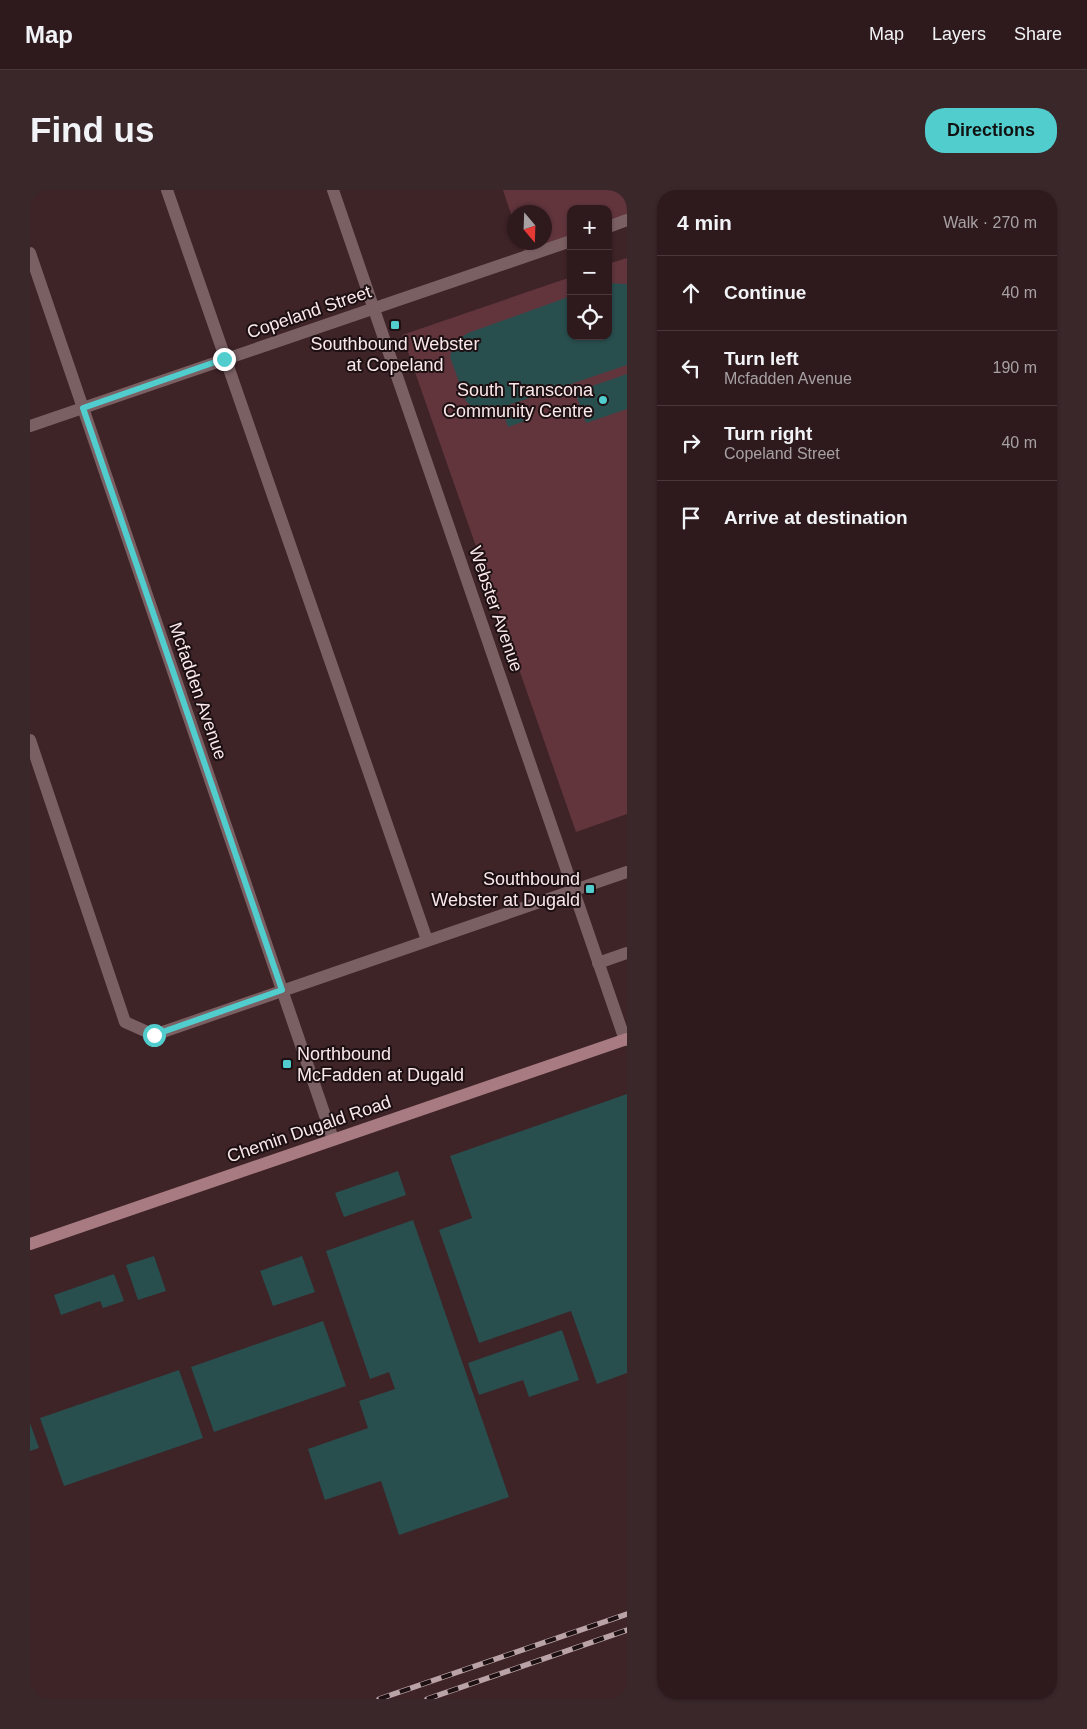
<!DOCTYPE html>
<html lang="en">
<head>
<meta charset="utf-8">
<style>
	body { margin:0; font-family:Arial,sans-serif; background:#3a272a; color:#f1f3f6 }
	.controls { position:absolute; right:15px; top:15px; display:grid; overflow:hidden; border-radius:10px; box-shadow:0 1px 4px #0004 }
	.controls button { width:45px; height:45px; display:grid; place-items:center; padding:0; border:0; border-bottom:1px solid #49383b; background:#2e1a1d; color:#f1f3f6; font:25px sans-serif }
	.compass { position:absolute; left:477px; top:15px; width:45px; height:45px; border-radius:50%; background:#2e1a1d; box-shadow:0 1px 4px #0004; rotate:161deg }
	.stop { position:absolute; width:15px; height:15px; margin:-11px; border:4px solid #52cdcd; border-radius:50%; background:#fff }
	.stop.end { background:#52cdcd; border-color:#fff; box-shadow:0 1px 5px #0008 }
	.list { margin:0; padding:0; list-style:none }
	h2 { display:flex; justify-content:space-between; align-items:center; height:65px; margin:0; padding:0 20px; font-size:21px }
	h2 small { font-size:16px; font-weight:400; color:#a7a1a4 }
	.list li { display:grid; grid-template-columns:32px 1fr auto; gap:15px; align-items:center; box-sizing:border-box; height:75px; padding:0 20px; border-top:1px solid #49383b }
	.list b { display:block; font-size:19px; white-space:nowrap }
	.list p { margin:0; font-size:16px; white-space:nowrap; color:#a7a1a4 }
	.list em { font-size:16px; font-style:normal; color:#a7a1a4 }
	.icon { flex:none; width:28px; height:28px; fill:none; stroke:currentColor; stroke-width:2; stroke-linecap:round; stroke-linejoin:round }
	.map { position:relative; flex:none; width:597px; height:1509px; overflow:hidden; border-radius:20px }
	header { display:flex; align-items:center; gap:30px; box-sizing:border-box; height:70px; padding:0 25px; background:#2e1a1d; border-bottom:1px solid #49383b }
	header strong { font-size:24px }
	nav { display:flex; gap:28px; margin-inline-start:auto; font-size:18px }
	.intro { display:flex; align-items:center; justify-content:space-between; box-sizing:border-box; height:120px; padding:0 30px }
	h1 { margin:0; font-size:35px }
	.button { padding:12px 22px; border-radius:20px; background:#52cdcd; color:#111; font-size:18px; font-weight:700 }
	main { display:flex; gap:30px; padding:0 30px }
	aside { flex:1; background:#2e1a1d; border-radius:20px; box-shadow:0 1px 4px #0004 }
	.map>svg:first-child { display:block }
</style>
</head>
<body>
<header>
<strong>Map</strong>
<nav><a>Map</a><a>Layers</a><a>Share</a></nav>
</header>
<div class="intro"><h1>Find us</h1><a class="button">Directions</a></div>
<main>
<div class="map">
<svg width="597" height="1509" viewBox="0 0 597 1509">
	<rect width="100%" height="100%" fill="#3e2327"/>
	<!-- green -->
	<g fill="#62353d">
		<polygon points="473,0 597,0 597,30 578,37 578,19 541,19 541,51 496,67 491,53 514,52 514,22 484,22 484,33"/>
		<polygon points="597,68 597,624 546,642 372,145 541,87 541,146 578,146 578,74"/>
	</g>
	<!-- building -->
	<g fill="#294e4e">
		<polygon points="578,93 597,94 597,175 464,220 451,221 443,218 436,211 420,167 423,157 429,149 438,143 541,106 541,146 578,146"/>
		<polygon points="597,184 597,219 556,233 545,202"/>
		<polygon points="493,214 498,230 478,237 473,222"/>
		<polygon points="597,904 597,1183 567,1194 541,1121 449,1153 409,1040 442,1028 420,966"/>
		<polygon points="368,981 376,1005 314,1027 305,1003"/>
		<polygon points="383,1030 479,1307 369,1345 351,1291 295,1310 278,1259 338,1238 329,1211 365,1199 359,1182 340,1189 296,1061"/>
		<polygon points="124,1066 136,1101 108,1110 96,1075"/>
		<polygon points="272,1066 285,1102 243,1116 230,1081"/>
		<polygon points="84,1084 94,1111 73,1118 70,1111 31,1125 24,1105"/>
		<polygon points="293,1131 316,1196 184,1242 161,1177"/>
		<polygon points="532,1140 549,1190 499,1207 493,1190 449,1205 438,1173"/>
		<polygon points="149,1180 173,1248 34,1296 10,1228"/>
		<polygon points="0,1233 9,1258 0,1261"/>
	</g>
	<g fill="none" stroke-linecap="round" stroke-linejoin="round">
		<!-- service -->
		<g stroke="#7a5f63" stroke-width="12">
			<polyline points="137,0 397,750"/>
			<polyline points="0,550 95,832 124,845 597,682"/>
			<polyline points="568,773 597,763"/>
		</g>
		<!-- minor -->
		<g stroke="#7a5f63" stroke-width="12">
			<polyline points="303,0 595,850"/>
			<polyline points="578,37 597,30"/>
			<polyline points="0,63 303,949"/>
			<polyline points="0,236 541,51"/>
		</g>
		<!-- secondary -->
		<polyline stroke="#a77b81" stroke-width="12" points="0,1054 597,849"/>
		<!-- rail casing -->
		<g stroke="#b9a3a6" stroke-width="5.5">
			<g id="rail">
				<polyline points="349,1509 597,1424"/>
				<polyline points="397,1509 597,1440"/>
			</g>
		</g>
		<!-- rail -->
		<use href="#rail" stroke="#1c1012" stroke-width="4" stroke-dasharray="11" stroke-linecap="butt"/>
	</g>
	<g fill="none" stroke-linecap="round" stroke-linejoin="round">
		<!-- route -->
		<polyline stroke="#52cdcd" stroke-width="6" points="124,845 252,800 53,218 194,169"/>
	</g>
	<!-- markers -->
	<g fill="#52cdcd" stroke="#1c1012" stroke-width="2">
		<rect x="360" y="130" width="10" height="10" rx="2.5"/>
		<circle cx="573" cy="210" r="5"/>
		<rect x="555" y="694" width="10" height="10" rx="2.5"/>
		<rect x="252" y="869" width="10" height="10" rx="2.5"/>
	</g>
	<g text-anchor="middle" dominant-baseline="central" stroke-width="4" stroke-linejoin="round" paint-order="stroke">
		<!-- street labels -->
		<g font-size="18" fill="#fbe8ea" stroke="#1c1012">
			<text transform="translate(279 122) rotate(-19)">Copeland Street</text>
			<text transform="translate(466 419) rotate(71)">Webster Avenue</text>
			<text transform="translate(168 501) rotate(71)">Mcfadden Avenue</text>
			<text transform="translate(279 939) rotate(-19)">Chemin Dugald Road</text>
		</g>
		<!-- poi labels -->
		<g font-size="18" fill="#fbe8ea" stroke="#1c1012" text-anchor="end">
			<text x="365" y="154" text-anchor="middle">Southbound Webster<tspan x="365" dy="21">at Copeland</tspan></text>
			<text x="563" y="200">South Transcona<tspan x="563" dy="21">Community Centre</tspan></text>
			<text x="550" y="689">Southbound<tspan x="550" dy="21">Webster at Dugald</tspan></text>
			<text x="267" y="864" text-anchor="start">Northbound<tspan x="267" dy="21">McFadden at Dugald</tspan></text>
		</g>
	</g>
</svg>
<div class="controls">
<button>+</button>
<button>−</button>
<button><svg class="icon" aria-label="locate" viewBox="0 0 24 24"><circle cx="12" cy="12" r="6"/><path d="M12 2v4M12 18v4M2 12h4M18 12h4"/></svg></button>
</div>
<svg class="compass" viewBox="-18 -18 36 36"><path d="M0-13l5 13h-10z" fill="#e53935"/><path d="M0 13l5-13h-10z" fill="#a7a1a4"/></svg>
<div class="stop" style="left:124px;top:845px"></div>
<div class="stop end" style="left:194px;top:169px"></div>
</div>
<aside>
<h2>4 min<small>Walk · 270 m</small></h2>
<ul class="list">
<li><svg class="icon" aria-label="ahead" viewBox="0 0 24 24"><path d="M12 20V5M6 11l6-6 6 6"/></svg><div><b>Continue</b></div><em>40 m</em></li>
<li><svg class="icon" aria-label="left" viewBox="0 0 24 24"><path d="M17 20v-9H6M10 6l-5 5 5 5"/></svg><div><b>Turn left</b><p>Mcfadden Avenue</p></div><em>190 m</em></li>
<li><svg class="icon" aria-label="right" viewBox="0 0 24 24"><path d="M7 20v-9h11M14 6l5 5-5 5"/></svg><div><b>Turn right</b><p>Copeland Street</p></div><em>40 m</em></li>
<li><svg class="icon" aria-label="arrive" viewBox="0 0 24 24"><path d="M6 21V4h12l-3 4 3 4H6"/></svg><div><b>Arrive at destination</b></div></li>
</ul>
</aside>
</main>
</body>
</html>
